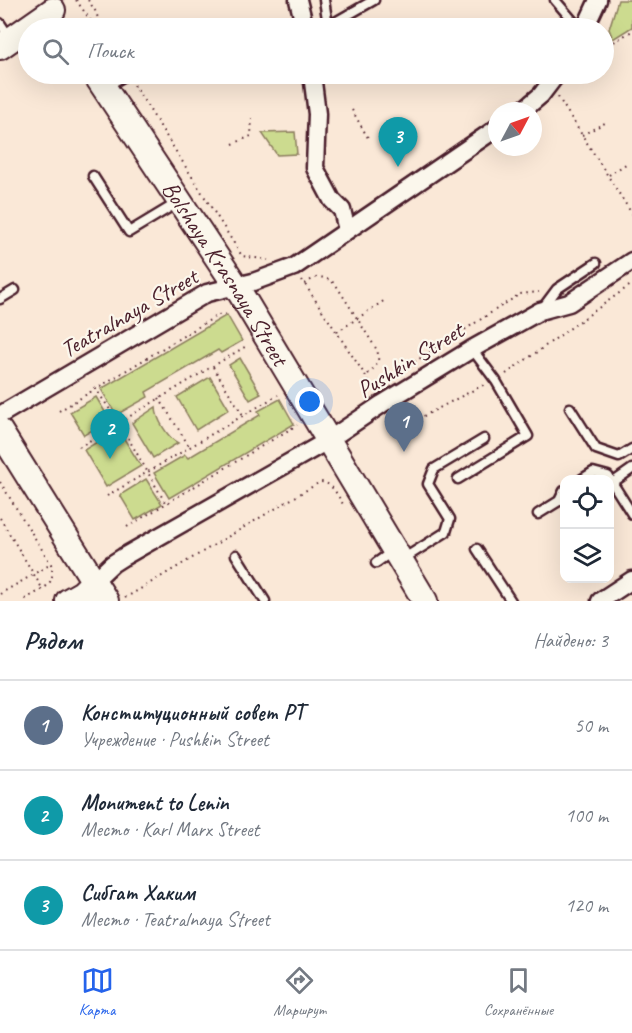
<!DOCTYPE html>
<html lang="ru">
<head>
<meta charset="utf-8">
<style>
	body { margin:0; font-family:Caveat,sans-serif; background:#f6f6f7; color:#1f2937 }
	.controls { position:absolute; right:18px; bottom:18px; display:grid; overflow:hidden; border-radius:12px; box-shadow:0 6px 24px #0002 }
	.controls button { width:54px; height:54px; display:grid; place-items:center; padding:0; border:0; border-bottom:2px solid #e0e1e3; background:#fff; color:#1f2937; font:30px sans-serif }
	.compass { position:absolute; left:488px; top:102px; width:54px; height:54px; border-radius:50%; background:#fff; box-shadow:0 6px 24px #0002; rotate:49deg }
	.you { position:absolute; left:310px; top:402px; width:21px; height:21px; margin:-15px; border:4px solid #fff; border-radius:50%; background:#1a73e8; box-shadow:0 0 0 9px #1a73e833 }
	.badge { display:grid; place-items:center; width:39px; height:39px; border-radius:50%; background:#2563eb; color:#fff; font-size:20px; font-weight:700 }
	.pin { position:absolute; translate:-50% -50px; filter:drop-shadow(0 2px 3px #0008) }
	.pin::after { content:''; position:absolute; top:32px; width:21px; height:18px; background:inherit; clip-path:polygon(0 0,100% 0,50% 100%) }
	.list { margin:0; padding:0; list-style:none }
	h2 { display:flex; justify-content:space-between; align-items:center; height:78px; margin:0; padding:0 24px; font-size:26px }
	h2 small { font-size:20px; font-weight:400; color:#747a83 }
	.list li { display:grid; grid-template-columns:39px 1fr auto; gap:18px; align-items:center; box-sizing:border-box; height:90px; padding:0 24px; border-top:2px solid #e0e1e3 }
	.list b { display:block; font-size:22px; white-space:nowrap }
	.list p { margin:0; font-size:20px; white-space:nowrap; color:#747a83 }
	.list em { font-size:20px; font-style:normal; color:#747a83 }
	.icon { flex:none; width:33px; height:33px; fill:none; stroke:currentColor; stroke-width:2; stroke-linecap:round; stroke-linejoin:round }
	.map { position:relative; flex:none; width:632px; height:601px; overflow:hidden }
	.search { position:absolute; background:#fff; box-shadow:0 6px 24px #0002; left:18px; right:18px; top:18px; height:66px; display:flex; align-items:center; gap:15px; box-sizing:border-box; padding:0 21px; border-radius:33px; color:#747a83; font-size:22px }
	.sheet { height:348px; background:#fff }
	nav { display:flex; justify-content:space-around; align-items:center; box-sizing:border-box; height:84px; border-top:2px solid #e0e1e3; background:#fff; font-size:16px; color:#747a83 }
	nav a { display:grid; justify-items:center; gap:3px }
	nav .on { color:#2563eb }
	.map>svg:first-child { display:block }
</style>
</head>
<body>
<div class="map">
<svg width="632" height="601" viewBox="0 0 632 601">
	<rect width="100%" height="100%" fill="#fae8d7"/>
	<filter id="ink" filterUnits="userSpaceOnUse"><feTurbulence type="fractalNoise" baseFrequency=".0167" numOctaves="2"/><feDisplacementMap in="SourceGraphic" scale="12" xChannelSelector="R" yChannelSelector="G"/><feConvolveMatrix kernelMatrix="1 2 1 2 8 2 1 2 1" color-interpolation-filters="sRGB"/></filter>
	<g filter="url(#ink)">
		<!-- green -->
		<g fill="#ccdb8f" stroke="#8b7d5d" stroke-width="1.5">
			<polygon points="618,0 632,0 632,27 613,39 609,29"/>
			<polygon points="295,132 297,154 277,155 262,133"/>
			<polygon points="227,315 242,341 221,353 218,350 146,392 148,397 116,415 101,389"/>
			<polygon points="240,358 261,394 250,400 229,365"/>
			<polygon points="210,377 229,409 196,430 177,397"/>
			<polygon points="96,397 110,420 84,435 70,412"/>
			<polygon points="280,399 294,424 169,498 154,473 185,455 188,458 260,415 258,411"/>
			<path d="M156,407C156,419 168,438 178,443L153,458L132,423Z"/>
			<polygon points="118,429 141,466 106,487 84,450"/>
			<polygon points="146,479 162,504 135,520 120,495"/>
		</g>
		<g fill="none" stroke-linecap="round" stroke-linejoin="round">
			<!-- lane casing -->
			<g stroke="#4a1f2b" stroke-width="13">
				<g id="lane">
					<polyline points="555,0 579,28"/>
					<polyline points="0,23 10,38"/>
					<polyline points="323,28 327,19 324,0"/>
					<polyline points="325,28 374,0"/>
					<polyline points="105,87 128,74"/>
					<polyline points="93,176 129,232 177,203"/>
					<polyline points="0,299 15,290"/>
					<polyline points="542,309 557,289 596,263"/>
					<polyline points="570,408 596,449 619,457 632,449"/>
					<polyline points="458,479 528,436 496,381 472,349"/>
					<polyline points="582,479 593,472 608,476 632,514"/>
					<polyline points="612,483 632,469"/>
					<polyline points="538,514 559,501 564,491"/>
					<polyline points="477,549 511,601"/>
					<polyline points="236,555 265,601"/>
					<polyline points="403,559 446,532 450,519 428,484 434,469 484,439"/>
					<polyline points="376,563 393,551"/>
				</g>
			</g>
			<!-- street casing -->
			<g stroke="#4a1f2b" stroke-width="21">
				<g id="street">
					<polyline points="298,0 305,28"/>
					<polyline points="585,28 598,0"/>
					<polyline points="312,74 317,114 315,168 332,200 342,210 347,230"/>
					<polyline points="522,111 541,95 557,74"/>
					<polyline points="0,415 207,293 253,282 294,267 497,128"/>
					<polyline points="94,581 112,564 123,557 327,441 382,404 472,349 540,311 569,303 632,261"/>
					<polyline points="600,601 632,580"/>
				</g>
			</g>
			<!-- secondary casing -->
			<g stroke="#4a1f2b" stroke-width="28">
				<g id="secondary">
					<polyline points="0,47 53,10"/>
					<path id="s1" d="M95,74L236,286L425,601"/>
					<polyline points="0,431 106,601"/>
					<polyline points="68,601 82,593 94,581"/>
				</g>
			</g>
			<!-- path -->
			<g stroke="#4a1f2b" stroke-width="2" stroke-dasharray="1.5 4.5" stroke-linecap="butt">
				<polyline points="76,0 96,28"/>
				<polyline points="88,0 96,12 101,28"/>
				<polyline points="614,42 632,31"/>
				<polyline points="134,85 242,256 268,260"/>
				<polyline points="558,97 632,214"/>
				<polyline points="352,110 368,138"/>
				<polyline points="582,135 605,123"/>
				<polyline points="233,144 251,136 252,117"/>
				<polyline points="609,175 629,162"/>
				<polyline points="302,280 373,387"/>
				<path d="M305,284C317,275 325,275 336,285L377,350C381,363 375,367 366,376"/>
				<polyline points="337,332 385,300"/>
				<polyline points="213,367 243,415"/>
				<polyline points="506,374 632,284"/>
				<polyline points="95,388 120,424 166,504"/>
				<polyline points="374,388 520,294 539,292"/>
				<polyline points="159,398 189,446"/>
				<polyline points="59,411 218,315 229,314"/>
				<polyline points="397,430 485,384"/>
				<polyline points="79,447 248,345"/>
				<path d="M0,482L51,564C57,588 40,589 22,601"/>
				<polyline points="107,496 278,395"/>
				<polyline points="0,518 42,588"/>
				<polyline points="127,527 297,425"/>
				<polyline points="0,594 51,564"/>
				<path d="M125,598L320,482C332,482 337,495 343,504"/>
			</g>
			<!-- lane -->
			<use href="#lane" stroke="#fbf7ec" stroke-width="8"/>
			<!-- street -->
			<use href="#street" stroke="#fbf7ec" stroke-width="16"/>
			<!-- secondary -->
			<use href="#secondary" stroke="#fbf7ec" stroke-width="24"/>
		</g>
	</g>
	<g text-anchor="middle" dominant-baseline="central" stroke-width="4.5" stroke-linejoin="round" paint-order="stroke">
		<!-- street labels -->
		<g font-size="24" fill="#4a1f2b" stroke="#fbf7ec">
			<text stroke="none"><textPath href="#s1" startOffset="238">Bolshaya Krasnaya Street</textPath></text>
			<text transform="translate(129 313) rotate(-30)">Teatralnaya Street</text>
			<text transform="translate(410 360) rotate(-32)">Pushkin Street</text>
		</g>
	</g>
</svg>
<div class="controls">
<button><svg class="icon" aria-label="locate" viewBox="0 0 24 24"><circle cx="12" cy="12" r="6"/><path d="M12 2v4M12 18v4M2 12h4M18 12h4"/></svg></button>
<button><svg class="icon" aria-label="layers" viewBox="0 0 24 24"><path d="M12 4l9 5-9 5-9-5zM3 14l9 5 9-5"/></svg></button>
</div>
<svg class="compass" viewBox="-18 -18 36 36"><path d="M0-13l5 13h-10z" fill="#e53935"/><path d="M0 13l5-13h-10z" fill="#747a83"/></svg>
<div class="you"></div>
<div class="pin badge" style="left:404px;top:452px;background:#5c6f8a">1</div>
<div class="pin badge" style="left:110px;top:459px;background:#0f9aa8">2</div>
<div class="pin badge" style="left:398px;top:167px;background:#0f9aa8">3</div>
<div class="search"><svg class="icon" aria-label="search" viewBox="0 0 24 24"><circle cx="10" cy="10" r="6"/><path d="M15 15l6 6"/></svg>Поиск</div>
</div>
<section class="sheet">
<h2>Рядом<small>Найдено: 3</small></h2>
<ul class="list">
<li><span class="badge" style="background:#5c6f8a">1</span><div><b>Конституционный совет РТ</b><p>Учреждение · Pushkin Street</p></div><em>50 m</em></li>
<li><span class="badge" style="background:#0f9aa8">2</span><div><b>Monument to Lenin</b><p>Место · Karl Marx Street</p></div><em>100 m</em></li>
<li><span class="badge" style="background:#0f9aa8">3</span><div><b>Сибгат Хаким</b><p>Место · Teatralnaya Street</p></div><em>120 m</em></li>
</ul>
</section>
<nav>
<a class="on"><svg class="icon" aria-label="map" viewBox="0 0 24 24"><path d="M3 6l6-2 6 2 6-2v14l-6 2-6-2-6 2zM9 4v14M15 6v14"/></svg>Карта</a>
<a><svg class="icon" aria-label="directions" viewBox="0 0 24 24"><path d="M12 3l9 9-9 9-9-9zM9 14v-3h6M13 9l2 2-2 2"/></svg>Маршрут</a>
<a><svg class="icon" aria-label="saved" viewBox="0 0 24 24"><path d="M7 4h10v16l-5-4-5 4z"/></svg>Сохранённые</a>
</nav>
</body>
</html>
